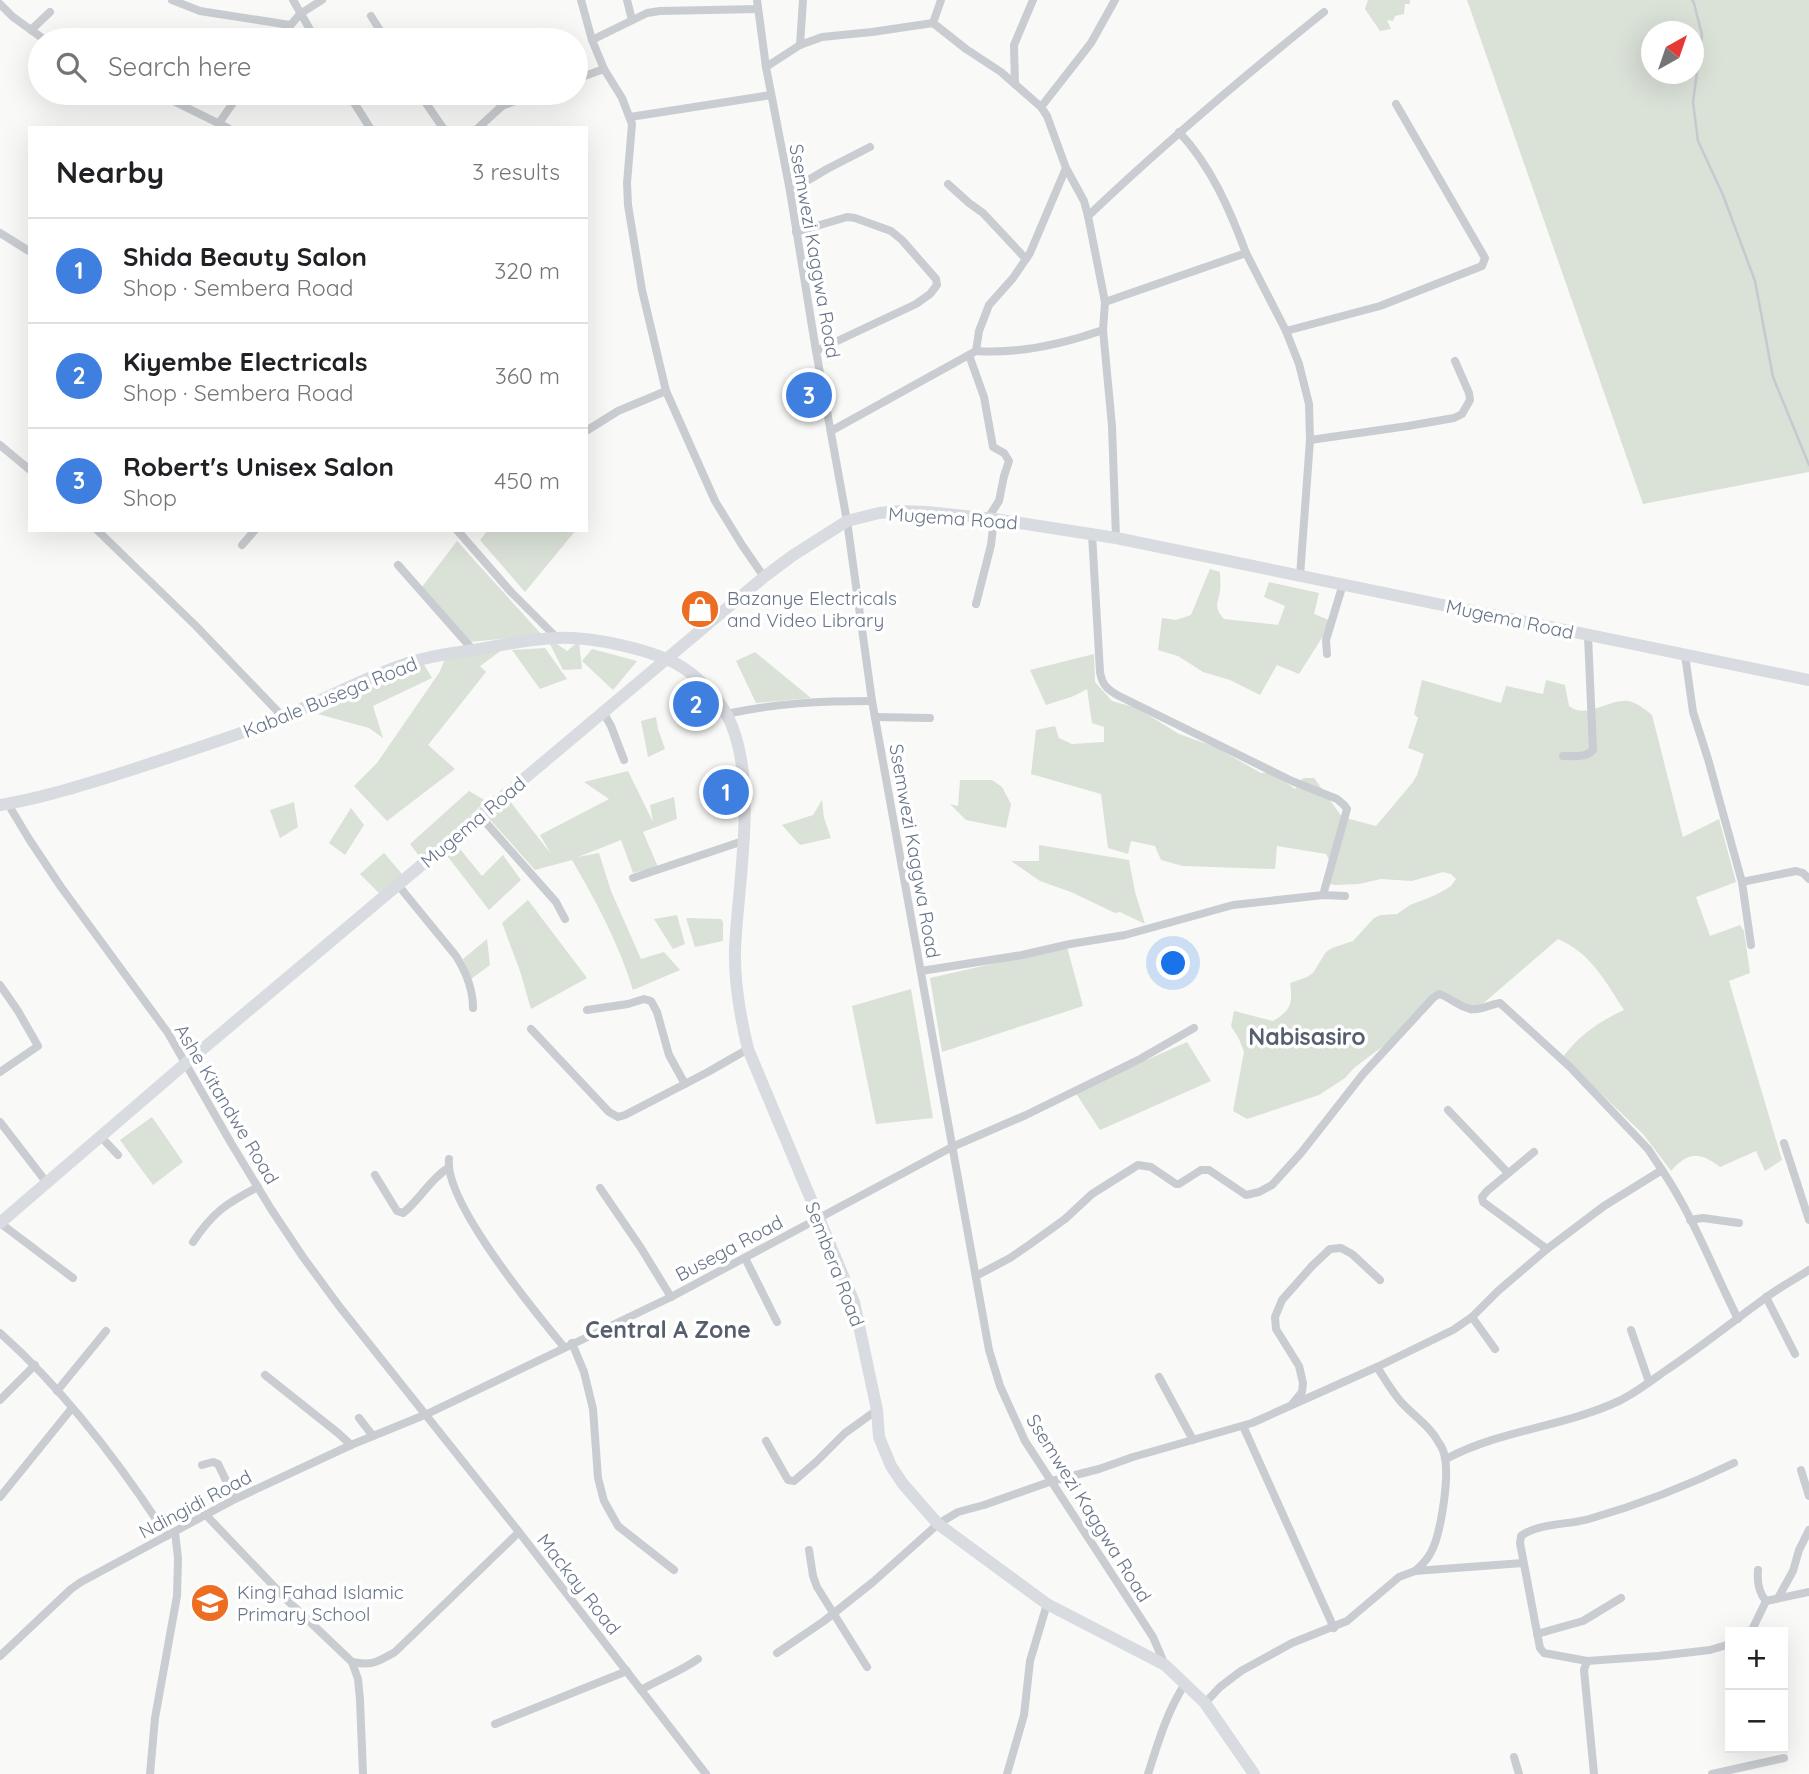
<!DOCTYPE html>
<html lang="en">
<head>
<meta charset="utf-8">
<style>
	body { margin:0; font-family:Quicksand,sans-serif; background:#f6f6f6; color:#202124 }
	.controls { position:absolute; right:21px; bottom:21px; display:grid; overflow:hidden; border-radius:0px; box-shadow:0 7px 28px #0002 }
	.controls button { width:63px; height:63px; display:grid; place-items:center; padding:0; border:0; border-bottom:2px solid #e0e0e0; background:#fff; color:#202124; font:35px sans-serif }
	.compass { position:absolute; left:1641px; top:21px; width:63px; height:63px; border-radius:50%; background:#fff; box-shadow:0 7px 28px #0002; rotate:40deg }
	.you { position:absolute; left:1174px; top:964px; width:24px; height:24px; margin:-18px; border:5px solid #fff; border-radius:50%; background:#1a73e8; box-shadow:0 0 0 10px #1a73e833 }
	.badge { display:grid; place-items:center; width:46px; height:46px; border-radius:50%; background:#ed6e23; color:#fff; font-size:23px; font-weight:700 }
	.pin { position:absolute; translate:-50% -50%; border:4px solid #fff; box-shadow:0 2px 7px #0006 }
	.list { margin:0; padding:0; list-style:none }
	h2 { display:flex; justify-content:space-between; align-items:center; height:91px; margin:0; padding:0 28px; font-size:30px }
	h2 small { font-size:23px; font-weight:400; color:#757577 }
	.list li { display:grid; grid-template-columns:46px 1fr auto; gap:21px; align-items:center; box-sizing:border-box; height:105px; padding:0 28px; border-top:2px solid #e0e0e0 }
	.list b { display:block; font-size:26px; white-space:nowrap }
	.list p { margin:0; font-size:23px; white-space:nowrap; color:#757577 }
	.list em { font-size:23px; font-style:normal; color:#757577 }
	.icon { flex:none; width:38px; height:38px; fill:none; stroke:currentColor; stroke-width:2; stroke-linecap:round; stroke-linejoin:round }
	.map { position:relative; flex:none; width:1809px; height:1774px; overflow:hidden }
	.search { position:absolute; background:#fff; box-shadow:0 7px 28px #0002; left:28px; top:28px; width:560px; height:77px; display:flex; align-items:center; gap:18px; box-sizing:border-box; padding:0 24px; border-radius:38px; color:#757577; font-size:26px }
	.panel { position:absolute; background:#fff; box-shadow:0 7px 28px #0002; left:28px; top:126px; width:560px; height:406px; border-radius:0px }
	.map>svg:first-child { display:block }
</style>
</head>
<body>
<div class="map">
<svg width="1809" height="1774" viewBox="0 0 1809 1774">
	<rect width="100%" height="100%" fill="#f9f9f7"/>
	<!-- green -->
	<g fill="#dae1d7" fill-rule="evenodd">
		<polygon points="1368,0 1410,0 1410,4 1405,4 1404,14 1395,16 1393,21 1387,20 1391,29 1380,31 1365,9"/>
		<path d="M1467,0H1809V472L1643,504ZM1652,32H1694V74H1652Z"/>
		<polygon points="488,530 576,530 525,592 480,540"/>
		<polygon points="457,541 542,635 470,642 422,587"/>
		<path d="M1210,569L1220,572C1220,578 1221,585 1220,591C1218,604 1213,607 1224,619L1278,625L1285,606L1264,597L1269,582L1319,593L1314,614L1329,620L1325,633L1299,674L1277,665L1260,695L1230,680L1203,672L1178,656L1158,650L1162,618L1176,620L1191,615Z"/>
		<polygon points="579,641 582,669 563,670 549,642 554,642 567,651"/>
		<polygon points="545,648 567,679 540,689 512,650"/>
		<polygon points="592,649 637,661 613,690 582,661"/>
		<polygon points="502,650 480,666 486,672 428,745 455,769 387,821 354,786 377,763 439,673 445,659"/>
		<polygon points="755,652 811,698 756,703 736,661"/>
		<path d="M1094,654L1095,682L1112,701L1137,708L1179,734L1215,747L1261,773L1272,772L1295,789L1303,778H1314L1342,817L1376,826L1413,782L1417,775L1424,754L1408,748L1418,718L1414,714L1422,680L1501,703L1506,686L1543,694L1546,680L1565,685L1569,706C1587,720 1608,699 1628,701C1636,702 1646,710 1652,715L1683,837L1719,819L1736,882L1696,897L1710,936L1740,925L1744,931L1750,973L1729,981L1782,1160L1765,1171L1756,1151L1720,1167C1699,1151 1688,1152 1671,1171L1644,1135L1563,1057C1578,1036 1600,1021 1624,1010C1606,982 1590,952 1558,939L1471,1014L1443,995L1429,1002L1397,1036L1355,1067L1345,1078L1319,1095L1247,1119L1233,1111L1244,1052L1239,1039L1231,1026L1234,1011L1273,1021C1291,1010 1293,1004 1290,983L1307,977L1313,973L1326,952L1332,948L1353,941L1374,918L1381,915L1397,914L1410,905L1431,897L1445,890L1451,886L1456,879L1451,874L1443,872L1412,881L1381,879L1359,884L1336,885L1329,884L1332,866L1326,854L1277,846L1275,869L1183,866L1161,860L1155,846L1131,841L1128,854L1108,848L1101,794L1031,774L1036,730L1055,726L1059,738L1072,744L1104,742V727L1092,723L1087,689L1074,696L1046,705L1030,670Z"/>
		<polygon points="423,663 432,678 373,706 383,738 369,728 318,714"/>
		<polygon points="656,717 658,729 665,749 648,757 641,721"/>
		<path d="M628,771L653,822L650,805L674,797L677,819L643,832L658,867L633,873L621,840L578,857L599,853L611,891L641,959L664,952L680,970L633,990C619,944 596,901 572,860L535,870L484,813L509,800L551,854L540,835L609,799L584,782Z"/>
		<polygon points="960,780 992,780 1002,787 1011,804 1006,828 966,820 950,804 958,806"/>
		<polygon points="469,791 486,801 422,860 410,844"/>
		<polygon points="822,800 824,818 831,838 800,845 782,825 813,815"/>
		<polygon points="294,802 298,827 280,838 270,810"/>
		<polygon points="351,808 364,825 345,855 329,843"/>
		<polygon points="456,844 482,876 503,855 521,880 489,910 445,853"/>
		<polygon points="1039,845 1129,860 1135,892 1145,924 1120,912 1115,913 1071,892 1040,881 1011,861 1039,861"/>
		<polygon points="384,853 402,874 379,893 360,874"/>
		<polygon points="528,900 587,978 531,1009 520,971 502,923"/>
		<polygon points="677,915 685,944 673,949 654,919"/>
		<polygon points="686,918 721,919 723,922 723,941 695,947"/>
		<polygon points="487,939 490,965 471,979 463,959"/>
		<polygon points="1067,947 1083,1006 942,1052 930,978"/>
		<polygon points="911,989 933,1118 876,1124 852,1006"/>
		<polygon points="1187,1042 1211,1081 1100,1130 1075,1092"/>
		<polygon points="152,1117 183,1162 153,1185 120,1140"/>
	</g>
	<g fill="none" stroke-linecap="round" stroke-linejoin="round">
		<!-- stream -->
		<polyline stroke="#c3cbd1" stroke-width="2.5" points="1692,0 1694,3 1702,35 1693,102 1698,141 1723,195 1755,281 1773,377 1809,465"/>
		<!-- street -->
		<g stroke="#c9ccd0" stroke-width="8">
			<polyline points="172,0 200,11 290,25"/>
			<polyline points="293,0 316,40"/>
			<polyline points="581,0 592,40 604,69 622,98 632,124 627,183 628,205 642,290 666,391 715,501 742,545 764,577"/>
			<polyline points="627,0 632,20"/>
			<polyline points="757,0 766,67 790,191 816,351 847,521 872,701 989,1350 1000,1386 1025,1441 1153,1637 1165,1665"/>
			<polyline points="0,4 13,17 45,40"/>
			<polyline points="371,16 386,40"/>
			<polyline points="933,23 941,0"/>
			<polyline points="31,30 50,12"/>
			<polyline points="278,40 300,14 322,0"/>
			<polyline points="592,40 647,13 660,11 758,9"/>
			<polyline points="800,45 803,0"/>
			<polyline points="766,67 800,45 822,37 872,32 933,23 966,49 1001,72 1041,107 1047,116 1066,168 1084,201 1088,216 1105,302 1103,330 1112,426 1116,538"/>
			<polyline points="576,79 604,69"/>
			<polyline points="1015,84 1014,45 1033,0"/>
			<polyline points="157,93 228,128"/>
			<polyline points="348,93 370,128"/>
			<polyline points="419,93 443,128"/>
			<polyline points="489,93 502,106"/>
			<polyline points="1041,107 1091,43 1115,0"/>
			<polyline points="630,117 771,95"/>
			<polyline points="219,123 240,93"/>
			<polyline points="478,128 502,106 535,93"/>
			<path d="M1179,132C1211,166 1230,210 1246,253"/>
			<polyline points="948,184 969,203 983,213 1026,259"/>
			<polyline points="790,191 827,169 870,147"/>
			<path d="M1088,216C1164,144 1243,77 1324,12"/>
			<polyline points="796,232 847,217 855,218 891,231 902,240 936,279 937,285 930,294 916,304 816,351"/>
			<polyline points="0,233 29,251"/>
			<polyline points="1105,302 1246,253 1286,331 1299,364 1309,404 1310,440 1300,576"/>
			<polyline points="1286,331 1380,306 1482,266 1485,258 1396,104"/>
			<polyline points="976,351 979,331 989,305 1013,278 1030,253 1066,168"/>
			<polyline points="969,355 984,397 993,447 1004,453 1009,461 1004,476 999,501 988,518"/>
			<polyline points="586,431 618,411 666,391"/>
			<path d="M831,431L976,351C1018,354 1063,344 1103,330"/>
			<polyline points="1310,440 1408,426 1454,418 1462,414 1470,400 1469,393 1455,361"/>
			<polyline points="0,445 30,470"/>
			<polyline points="97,530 196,626 284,718"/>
			<polyline points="457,530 511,592 557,638"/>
			<path d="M1092,534L1100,672C1102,685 1108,690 1119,696L1292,781L1337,799L1344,805L1347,809L1323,895"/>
			<polyline points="242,545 255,530"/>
			<polyline points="398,565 473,650"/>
			<polyline points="976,604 991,545 994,519"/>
			<polyline points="1327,654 1326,640 1343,584"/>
			<polyline points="1685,655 1693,712 1708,759 1742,882 1751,945"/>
			<polyline points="603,712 611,726 624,760"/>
			<path d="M726,714C777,703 821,701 872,701"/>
			<polyline points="875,717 930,718"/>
			<path d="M1563,756C1574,756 1586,758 1593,750L1588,636"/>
			<polyline points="8,804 29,839 61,887 168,1033 231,1143 271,1209 303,1257 339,1306 519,1532 706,1774"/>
			<polyline points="480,816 556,902 565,919"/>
			<polyline points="633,878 743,841"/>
			<polyline points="1742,882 1796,871 1803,873 1809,879"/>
			<path d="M398,885L456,956C466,972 473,989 473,1008"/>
			<polyline points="921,971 1022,955 1070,944 1125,935 1233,905 1323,895 1345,896"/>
			<polyline points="0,985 18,1011 38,1046 0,1072"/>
			<polyline points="587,1010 628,1004 644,999 651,1001 657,1012 669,1055 685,1084"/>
			<polyline points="531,1029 609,1112 618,1117 625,1115 708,1072 748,1049"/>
			<polyline points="1448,1110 1508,1173"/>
			<polyline points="0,1122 47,1183"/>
			<polyline points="101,1137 118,1155"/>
			<polyline points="1784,1143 1809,1220"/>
			<polyline points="1534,1152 1487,1191 1482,1197 1483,1202 1547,1249"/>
			<path d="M449,1159C444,1202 535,1312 564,1347"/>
			<path d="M375,1175L397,1211L403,1213C420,1200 429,1180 448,1168"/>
			<polyline points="600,1188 641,1248 671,1297"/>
			<polyline points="1690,1220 1703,1218 1739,1223"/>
			<polyline points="0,1223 73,1278"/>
			<path d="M193,1242C213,1212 227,1203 258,1187"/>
			<polyline points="745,1258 777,1322"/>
			<path d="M976,1276L1010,1258L1029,1245L1065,1219L1092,1194L1138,1165L1151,1167L1176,1184H1179L1201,1170H1209L1246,1195L1259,1192L1272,1185L1301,1153L1363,1074L1433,998L1439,994C1450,997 1459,1007 1471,1009C1482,1011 1490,1004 1500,1003L1570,1067L1648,1149L1662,1170"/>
			<polyline points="1766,1297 1795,1354"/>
			<polyline points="1472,1317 1495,1349"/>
			<polyline points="1631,1330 1649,1382"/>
			<path d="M0,1333C64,1390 121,1465 167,1536"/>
			<polyline points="572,1343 584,1372 593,1409 598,1478 604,1501 618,1526 674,1570"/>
			<path d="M1377,1367C1385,1379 1392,1392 1402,1403C1415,1417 1430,1426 1439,1443C1442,1447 1444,1452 1445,1458C1449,1479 1441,1536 1430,1554C1426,1561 1421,1566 1415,1571"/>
			<polyline points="265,1375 338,1433 351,1445"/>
			<polyline points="1159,1377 1193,1440"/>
			<polyline points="57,1391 106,1331"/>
			<polyline points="0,1400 35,1365"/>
			<polyline points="1293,1403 1302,1392 1303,1383 1299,1366 1276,1329 1275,1317 1282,1300 1312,1266 1330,1249 1341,1248 1352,1254 1380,1280"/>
			<polyline points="359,1418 373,1436"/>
			<polyline points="1243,1426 1334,1628"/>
			<polyline points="766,1441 788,1480 794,1481 816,1462 845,1433 877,1410"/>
			<path d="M1446,1459C1500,1430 1563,1427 1619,1401C1636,1393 1652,1380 1668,1369C1701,1347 1732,1322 1764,1299C1778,1288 1794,1280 1809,1270"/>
			<polyline points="202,1465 213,1462 218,1464 235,1499"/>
			<polyline points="1801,1470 1809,1496"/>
			<polyline points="0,1497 72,1408"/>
			<polyline points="205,1514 287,1600 352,1662 358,1679 360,1700 363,1774"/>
			<polyline points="809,1550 813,1576 817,1587 867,1667"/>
			<path d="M1758,1570C1757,1581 1759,1593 1766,1601L1809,1592"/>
			<polyline points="1778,1598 1793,1571 1799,1550 1809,1530"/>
			<polyline points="1751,1632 1766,1601"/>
			<polyline points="1537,1634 1583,1621 1621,1598"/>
			<path d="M1730,1644L1710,1650L1658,1656L1587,1661L1544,1653L1540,1648L1520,1543L1521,1536C1538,1523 1568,1525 1589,1519C1638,1505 1687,1486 1734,1463"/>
			<path d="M777,1653L824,1621L873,1582L938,1524L958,1512L984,1505L1052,1481L1099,1469L1133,1457L1252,1423L1377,1367L1453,1330L1472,1317L1498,1291L1547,1249L1604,1206L1662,1170C1693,1216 1713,1269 1738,1319"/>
			<polyline points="0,1656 71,1589 81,1582 235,1499 351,1445 427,1414 671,1297 952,1147 1026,1115 1140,1059 1194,1028"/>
			<polyline points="1587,1661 1584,1670 1594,1774"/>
			<path d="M352,1662C373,1666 377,1662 395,1652L519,1532"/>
			<path d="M641,1690C660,1679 681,1671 698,1659"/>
			<polyline points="1205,1703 1220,1687 1241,1671 1292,1643 1347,1621 1399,1577 1415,1571 1523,1563"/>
			<polyline points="495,1724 627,1671"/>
			<polyline points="1514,1757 1519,1774"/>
			<polyline points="150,1774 155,1718 177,1596 178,1558 175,1532"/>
			<polyline points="1007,1774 1024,1715 1030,1661 1047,1604"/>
			<path d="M1148,1774C1158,1743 1167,1711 1185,1684"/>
			<polyline points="1712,1774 1784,1758"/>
		</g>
		<!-- secondary -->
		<g stroke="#d8dbe0" stroke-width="12">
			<path d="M0,805C37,799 73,788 109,777C159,761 208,745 258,727C309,709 356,680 408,663C429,656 451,653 474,650C501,645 529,639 557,638C590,636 648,649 677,664C700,677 723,702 732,726C757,789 738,882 735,949C734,983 740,1016 748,1049L854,1302L877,1410L879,1437L891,1466L903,1484L938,1524L1047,1604L1165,1665L1205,1703L1254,1774"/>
			<polyline points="0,1223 186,1063 764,577 792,556 847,521 879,513 900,511 927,512 994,519 1116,538 1809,680"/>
		</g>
	</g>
	<!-- icons -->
	<defs>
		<g id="shop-disc" transform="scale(2.0125)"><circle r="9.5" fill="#ed6e23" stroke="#fff"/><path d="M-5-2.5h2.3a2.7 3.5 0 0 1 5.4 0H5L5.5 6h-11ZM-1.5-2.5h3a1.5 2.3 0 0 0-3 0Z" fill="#fff"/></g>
		<g id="school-disc" transform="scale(2.0125)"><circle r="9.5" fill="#ed6e23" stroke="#fff"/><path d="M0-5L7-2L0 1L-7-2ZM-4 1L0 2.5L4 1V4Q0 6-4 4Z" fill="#fff"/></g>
	</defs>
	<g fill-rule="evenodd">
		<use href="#shop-disc" x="700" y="609"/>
		<use href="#school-disc" x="210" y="1603"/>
	</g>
	<g text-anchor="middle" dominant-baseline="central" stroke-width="7" stroke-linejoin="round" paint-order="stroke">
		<!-- street labels -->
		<g font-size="19" fill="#677589" stroke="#fff">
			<text transform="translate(815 251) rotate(80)">Ssemwezi Kaggwa Road</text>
			<text transform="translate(953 518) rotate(4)">Mugema Road</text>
			<text transform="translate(1510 619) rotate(12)">Mugema Road</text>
			<text transform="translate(330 697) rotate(-22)">Kabale Busega Road</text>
			<text transform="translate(473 822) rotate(-40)">Mugema Road</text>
			<text transform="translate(915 851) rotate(80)">Ssemwezi Kaggwa Road</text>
			<text transform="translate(227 1104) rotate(59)">Ashe Kitandwe Road</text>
			<text transform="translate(729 1248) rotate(-28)">Busega Road</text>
			<text transform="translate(835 1264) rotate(69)">Sembera Road</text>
			<text transform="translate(195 1504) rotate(-28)">Ndingidi Road</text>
			<text transform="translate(1089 1508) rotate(58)">Ssemwezi Kaggwa Road</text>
			<text transform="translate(579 1584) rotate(52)">Mackay Road</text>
		</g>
		<!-- poi labels -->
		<g font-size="19" fill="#677589" stroke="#fff" text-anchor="start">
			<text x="727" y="598">Bazanye Electricals<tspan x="727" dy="22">and Video Library</tspan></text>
			<text x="237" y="1592">King Fahad Islamic<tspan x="237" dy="22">Primary School</tspan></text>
		</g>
		<!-- quarter labels -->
		<g font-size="23" font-weight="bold" fill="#555f6e" stroke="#fff">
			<text x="1307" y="1036">Nabisasiro</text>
			<text x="668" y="1329">Central A Zone</text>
		</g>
	</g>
</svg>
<div class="controls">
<button>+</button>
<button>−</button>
</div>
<svg class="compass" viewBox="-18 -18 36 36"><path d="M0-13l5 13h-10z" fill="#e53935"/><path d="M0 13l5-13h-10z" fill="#757577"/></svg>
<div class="you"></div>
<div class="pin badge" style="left:726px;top:792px;background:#3f7fe0">1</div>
<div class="pin badge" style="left:696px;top:704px;background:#3f7fe0">2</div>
<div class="pin badge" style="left:809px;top:395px;background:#3f7fe0">3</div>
<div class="search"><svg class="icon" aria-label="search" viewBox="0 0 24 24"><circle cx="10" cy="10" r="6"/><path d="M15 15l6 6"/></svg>Search here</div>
<section class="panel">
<h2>Nearby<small>3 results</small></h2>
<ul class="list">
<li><span class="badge" style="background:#3f7fe0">1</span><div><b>Shida Beauty Salon</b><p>Shop · Sembera Road</p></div><em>320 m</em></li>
<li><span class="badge" style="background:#3f7fe0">2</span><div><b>Kiyembe Electricals</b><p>Shop · Sembera Road</p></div><em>360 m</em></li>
<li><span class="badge" style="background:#3f7fe0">3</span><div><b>Robert's Unisex Salon</b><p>Shop</p></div><em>450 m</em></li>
</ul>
</section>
</div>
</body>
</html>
